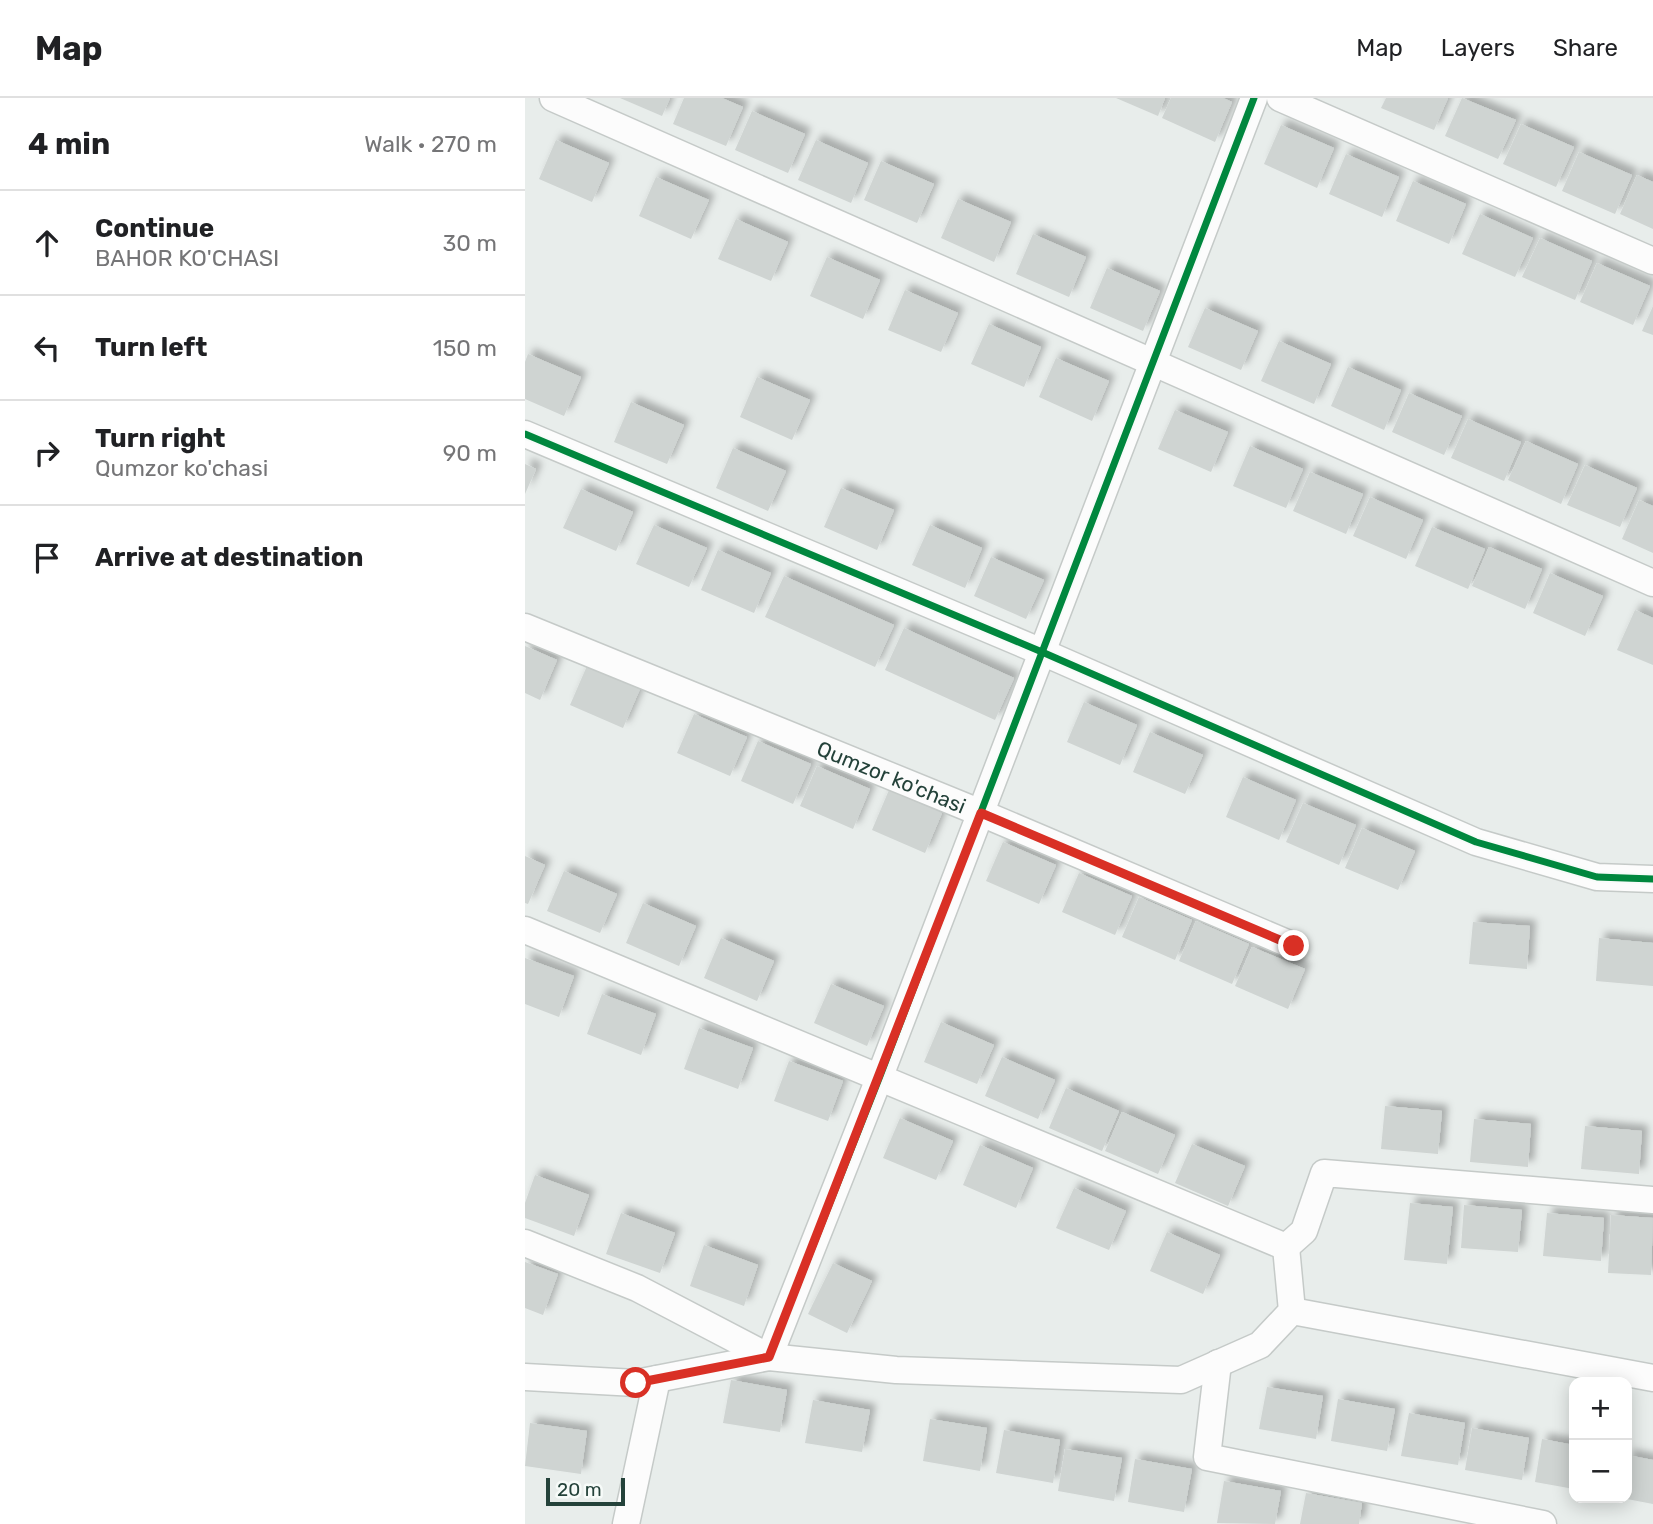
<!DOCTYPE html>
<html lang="en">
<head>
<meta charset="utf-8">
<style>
	body { margin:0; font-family:Rubik,sans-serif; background:#f6f6f6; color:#202124 }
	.controls { position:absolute; right:21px; bottom:21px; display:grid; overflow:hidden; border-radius:14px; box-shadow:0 4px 18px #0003 }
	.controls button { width:63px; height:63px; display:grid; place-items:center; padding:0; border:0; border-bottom:2px solid #e0e0e0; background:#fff; color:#202124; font:35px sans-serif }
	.scale { position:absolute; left:21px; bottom:18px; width:79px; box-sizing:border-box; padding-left:7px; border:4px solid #24423a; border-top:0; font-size:19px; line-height:24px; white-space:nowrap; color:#24423a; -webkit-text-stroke:5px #f7fbf9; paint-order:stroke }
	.stop { position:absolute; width:21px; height:21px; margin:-16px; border:5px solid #d93025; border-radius:50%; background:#fff }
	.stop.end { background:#d93025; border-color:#fff; box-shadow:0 2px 7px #0008 }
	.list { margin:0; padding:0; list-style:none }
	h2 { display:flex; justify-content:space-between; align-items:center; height:91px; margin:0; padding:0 28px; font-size:30px }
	h2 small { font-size:23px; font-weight:400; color:#757577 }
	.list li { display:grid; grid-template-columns:46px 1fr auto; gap:21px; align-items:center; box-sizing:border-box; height:105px; padding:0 28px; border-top:2px solid #e0e0e0 }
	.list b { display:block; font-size:26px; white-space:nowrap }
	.list p { margin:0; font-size:23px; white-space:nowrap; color:#757577 }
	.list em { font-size:23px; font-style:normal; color:#757577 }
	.icon { flex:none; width:38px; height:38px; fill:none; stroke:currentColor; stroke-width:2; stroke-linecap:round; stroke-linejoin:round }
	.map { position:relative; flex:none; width:1128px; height:1426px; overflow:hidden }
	header { display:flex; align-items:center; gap:42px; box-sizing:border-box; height:98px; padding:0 35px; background:#fff; border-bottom:2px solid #e0e0e0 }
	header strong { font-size:33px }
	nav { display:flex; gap:38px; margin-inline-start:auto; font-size:24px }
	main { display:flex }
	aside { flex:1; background:#fff }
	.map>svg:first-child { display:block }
</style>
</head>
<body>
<header>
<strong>Map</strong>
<nav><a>Map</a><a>Layers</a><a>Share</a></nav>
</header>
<main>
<aside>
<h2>4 min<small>Walk · 270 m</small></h2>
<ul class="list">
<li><svg class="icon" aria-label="ahead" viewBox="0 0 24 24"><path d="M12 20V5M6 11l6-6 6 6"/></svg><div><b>Continue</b><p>BAHOR KO'CHASI</p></div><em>30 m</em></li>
<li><svg class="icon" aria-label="left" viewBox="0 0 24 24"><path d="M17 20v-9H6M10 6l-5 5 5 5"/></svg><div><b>Turn left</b></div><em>150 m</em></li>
<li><svg class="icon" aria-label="right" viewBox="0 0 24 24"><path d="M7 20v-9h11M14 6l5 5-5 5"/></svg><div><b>Turn right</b><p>Qumzor ko'chasi</p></div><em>90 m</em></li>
<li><svg class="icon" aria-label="arrive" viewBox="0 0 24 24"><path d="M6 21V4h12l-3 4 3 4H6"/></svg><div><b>Arrive at destination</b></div></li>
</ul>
</aside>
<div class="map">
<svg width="1128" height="1426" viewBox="0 0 1128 1426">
	<defs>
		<filter id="shadow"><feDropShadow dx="6" dy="-6" stdDeviation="3.5" flood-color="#0004"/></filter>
	</defs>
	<rect width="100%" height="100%" fill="#e8edeb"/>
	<!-- building -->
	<g fill="#cfd4d2" filter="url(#shadow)">
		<polygon points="95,0 145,0 137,18"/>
		<polygon points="159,0 197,0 218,9 201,48 148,26"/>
		<polygon points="591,0 640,0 633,18"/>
		<polygon points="646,0 698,0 707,4 690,44 637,20"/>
		<polygon points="861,0 923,0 909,32 856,10"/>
		<polygon points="937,0 991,22 973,61 920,38"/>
		<polygon points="227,13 280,36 263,75 210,52"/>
		<polygon points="996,26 1049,49 1031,89 978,66"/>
		<polygon points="756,27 809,50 792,90 739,66"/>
		<polygon points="31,42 84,65 67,104 14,81"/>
		<polygon points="291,42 343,65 326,105 273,82"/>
		<polygon points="1054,54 1107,77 1090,116 1037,93"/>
		<polygon points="821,56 874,79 857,119 804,96"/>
		<polygon points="356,63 409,86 392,125 339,102"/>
		<polygon points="1112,77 1128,84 1128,131 1095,116"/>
		<polygon points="131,79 184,102 166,141 114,118"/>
		<polygon points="888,83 941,106 924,146 871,123"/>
		<polygon points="433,101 486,124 469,164 416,140"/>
		<polygon points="955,116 1008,140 990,179 937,156"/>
		<polygon points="211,121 263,144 246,183 193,161"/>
		<polygon points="508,136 561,159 544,199 491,176"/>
		<polygon points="1015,140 1067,163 1050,202 997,179"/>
		<polygon points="302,159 355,182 338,221 285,198"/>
		<polygon points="1072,165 1125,188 1108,227 1055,204"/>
		<polygon points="582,170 635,193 618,233 565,210"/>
		<polygon points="380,192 433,215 416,254 363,232"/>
		<polygon points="1128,208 1128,237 1117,233"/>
		<polygon points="680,210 733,233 716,272 663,249"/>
		<polygon points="464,226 516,249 499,289 446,266"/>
		<polygon points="754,243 806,266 789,306 736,283"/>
		<polygon points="3,256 56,279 39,318 0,301 0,264"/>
		<polygon points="531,260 584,283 567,323 514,299"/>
		<polygon points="823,269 876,292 859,332 806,308"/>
		<polygon points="232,279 285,302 267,342 215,319"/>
		<polygon points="884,295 937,318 919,357 867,334"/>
		<polygon points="106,304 159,327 142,366 89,344"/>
		<polygon points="650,312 703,334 686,374 633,351"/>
		<polygon points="943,321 996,344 979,383 926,360"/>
		<polygon points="1001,343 1053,366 1036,406 983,382"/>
		<polygon points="725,348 778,371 761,410 708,388"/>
		<polygon points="208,350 261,373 243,413 191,390"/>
		<polygon points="0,366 11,371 0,396"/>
		<polygon points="1060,367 1112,390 1095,429 1042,407"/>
		<polygon points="785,374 838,396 821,436 768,413"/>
		<polygon points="316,390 369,412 352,452 299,429"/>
		<polygon points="56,391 108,414 91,453 38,430"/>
		<polygon points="845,399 898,422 881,461 828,438"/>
		<polygon points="1114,402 1128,408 1128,455 1097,441"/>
		<polygon points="129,427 182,450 164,489 111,466"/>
		<polygon points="405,427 457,450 440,490 387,467"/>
		<polygon points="907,429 960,451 943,491 890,468"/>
		<polygon points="964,449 1017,471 1000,511 947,488"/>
		<polygon points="193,452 246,475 229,515 176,492"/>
		<polygon points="466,459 519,482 501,521 449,498"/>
		<polygon points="1025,475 1078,498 1060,538 1008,515"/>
		<polygon points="259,478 369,527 350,569 240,519"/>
		<polygon points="1110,512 1128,520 1128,567 1092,552"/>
		<polygon points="379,530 489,580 470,622 360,572"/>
		<polygon points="0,548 32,562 15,602 0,595"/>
		<polygon points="62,568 115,591 98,630 45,607"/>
		<polygon points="559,604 612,627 595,667 542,644"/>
		<polygon points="169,616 222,639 205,678 152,655"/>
		<polygon points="625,634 678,657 660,696 608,674"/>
		<polygon points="233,643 286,666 268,706 216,683"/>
		<polygon points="292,668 345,691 328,731 275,708"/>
		<polygon points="718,679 771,702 754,742 701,719"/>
		<polygon points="364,692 417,715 400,755 347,732"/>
		<polygon points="778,705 831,727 814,767 761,744"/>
		<polygon points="837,730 890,753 873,792 820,770"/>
		<polygon points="478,744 531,767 514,806 461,783"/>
		<polygon points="0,758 20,767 3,806 0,805"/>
		<polygon points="39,773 92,796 75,835 22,813"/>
		<polygon points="554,775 607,798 590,837 537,814"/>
		<polygon points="614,799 667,822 650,862 597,839"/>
		<polygon points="118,805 171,828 154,868 101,845"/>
		<polygon points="671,823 724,846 707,886 654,863"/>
		<polygon points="948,824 1005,828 1002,871 944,866"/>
		<polygon points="196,840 249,863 232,903 179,880"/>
		<polygon points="1074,840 1128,845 1128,888 1071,883"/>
		<polygon points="727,849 780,871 763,911 710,888"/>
		<polygon points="0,860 49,878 34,919 0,906"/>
		<polygon points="306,886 359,908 342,948 289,925"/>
		<polygon points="77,896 131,916 116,957 62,936"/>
		<polygon points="416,924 469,947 452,986 399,964"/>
		<polygon points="174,930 228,950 213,991 159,971"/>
		<polygon points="477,959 530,982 513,1021 460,998"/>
		<polygon points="264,963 318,983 303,1023 249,1003"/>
		<polygon points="541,990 594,1013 577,1053 524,1030"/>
		<polygon points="860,1008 917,1013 913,1056 856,1051"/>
		<polygon points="597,1014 650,1037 633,1076 580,1053"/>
		<polygon points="375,1020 428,1043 411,1082 358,1060"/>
		<polygon points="949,1021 1006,1026 1003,1069 945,1064"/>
		<polygon points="1060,1028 1117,1033 1114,1076 1056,1071"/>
		<polygon points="667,1046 720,1068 703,1108 650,1085"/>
		<polygon points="455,1047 508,1070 491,1110 438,1087"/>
		<polygon points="10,1077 64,1097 49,1138 0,1120 0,1105"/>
		<polygon points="549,1090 601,1113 584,1152 531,1130"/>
		<polygon points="885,1105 928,1109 922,1166 879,1162"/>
		<polygon points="939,1107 997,1112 993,1154 936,1150"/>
		<polygon points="96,1115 150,1135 135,1175 81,1156"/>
		<polygon points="1022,1115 1079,1120 1076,1163 1018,1158"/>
		<polygon points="1086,1117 1128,1120 1126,1177 1083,1175"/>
		<polygon points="642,1134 695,1157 678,1196 625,1173"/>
		<polygon points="179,1147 233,1167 219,1208 165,1188"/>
		<polygon points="0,1164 33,1176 18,1217 0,1210"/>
		<polygon points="308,1165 347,1183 322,1235 283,1216"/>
		<polygon points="206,1282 262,1292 255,1334 198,1325"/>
		<polygon points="742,1289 798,1298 791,1341 734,1331"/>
		<polygon points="813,1301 870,1311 862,1353 806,1343"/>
		<polygon points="288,1302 345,1312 337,1354 280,1345"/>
		<polygon points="884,1315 940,1325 933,1367 876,1358"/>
		<polygon points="405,1321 462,1330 455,1373 398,1363"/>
		<polygon points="5,1325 62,1333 56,1376 0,1368"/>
		<polygon points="947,1330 1004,1340 997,1382 940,1372"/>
		<polygon points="479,1332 535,1342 528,1385 471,1375"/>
		<polygon points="1017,1341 1049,1347 1049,1391 1010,1384"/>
		<polygon points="540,1351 597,1360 589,1403 533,1393"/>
		<polygon points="1102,1357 1128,1362 1128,1406 1102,1401"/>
		<polygon points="610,1361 667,1371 659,1414 603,1404"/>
		<polygon points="699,1383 756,1393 750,1426 692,1425"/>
		<polygon points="781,1395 837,1405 834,1426 775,1426"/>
	</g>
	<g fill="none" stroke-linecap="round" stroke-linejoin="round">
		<!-- minor casing -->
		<g stroke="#c5cac8" stroke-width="29">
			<g id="minor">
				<polyline points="28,0 1128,485"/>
				<polyline points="755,0 1128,163"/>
				<polyline points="0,336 517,554 951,744 1072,779 1128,781"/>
				<path id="s1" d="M0,529L456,715L769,848"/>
				<polyline points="0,832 761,1149"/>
				<polyline points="0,1145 112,1190 244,1259 371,1272 656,1282 735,1247 767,1213 761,1149"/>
				<polyline points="761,1149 779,1133 799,1075 1128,1102"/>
				<polyline points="767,1213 1128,1280"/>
				<polyline points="244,1259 355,978 729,0"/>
				<polyline points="693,1265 682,1359 1018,1426"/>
				<polyline points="0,1279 111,1285 244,1259"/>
				<polyline points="101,1426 132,1281"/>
			</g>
		</g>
		<!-- minor -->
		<use href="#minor" stroke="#fcfcfc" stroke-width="26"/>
		<!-- cycleway casing -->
		<g stroke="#f7fbf9" stroke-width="11">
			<g id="cycleway">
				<polyline points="0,336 517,554 951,744 1072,779 1128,781"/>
				<polyline points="244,1259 355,978 729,0"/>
			</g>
		</g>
		<!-- cycleway -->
		<use href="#cycleway" stroke="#00873e" stroke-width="7"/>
	</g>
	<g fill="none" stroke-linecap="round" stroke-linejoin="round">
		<!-- route -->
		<polyline stroke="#d93025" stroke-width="9" points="111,1285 244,1259 456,715 769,848"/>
	</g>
	<g text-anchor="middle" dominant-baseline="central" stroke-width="5" stroke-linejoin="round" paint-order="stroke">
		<!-- street labels -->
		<g font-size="21" fill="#24423a" stroke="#f7fbf9">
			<text stroke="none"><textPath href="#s1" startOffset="396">Qumzor ko'chasi</textPath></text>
		</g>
	</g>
</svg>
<div class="controls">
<button>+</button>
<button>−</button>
</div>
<div class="scale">20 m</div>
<div class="stop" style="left:111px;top:1285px"></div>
<div class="stop end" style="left:769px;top:848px"></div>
</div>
</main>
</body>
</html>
